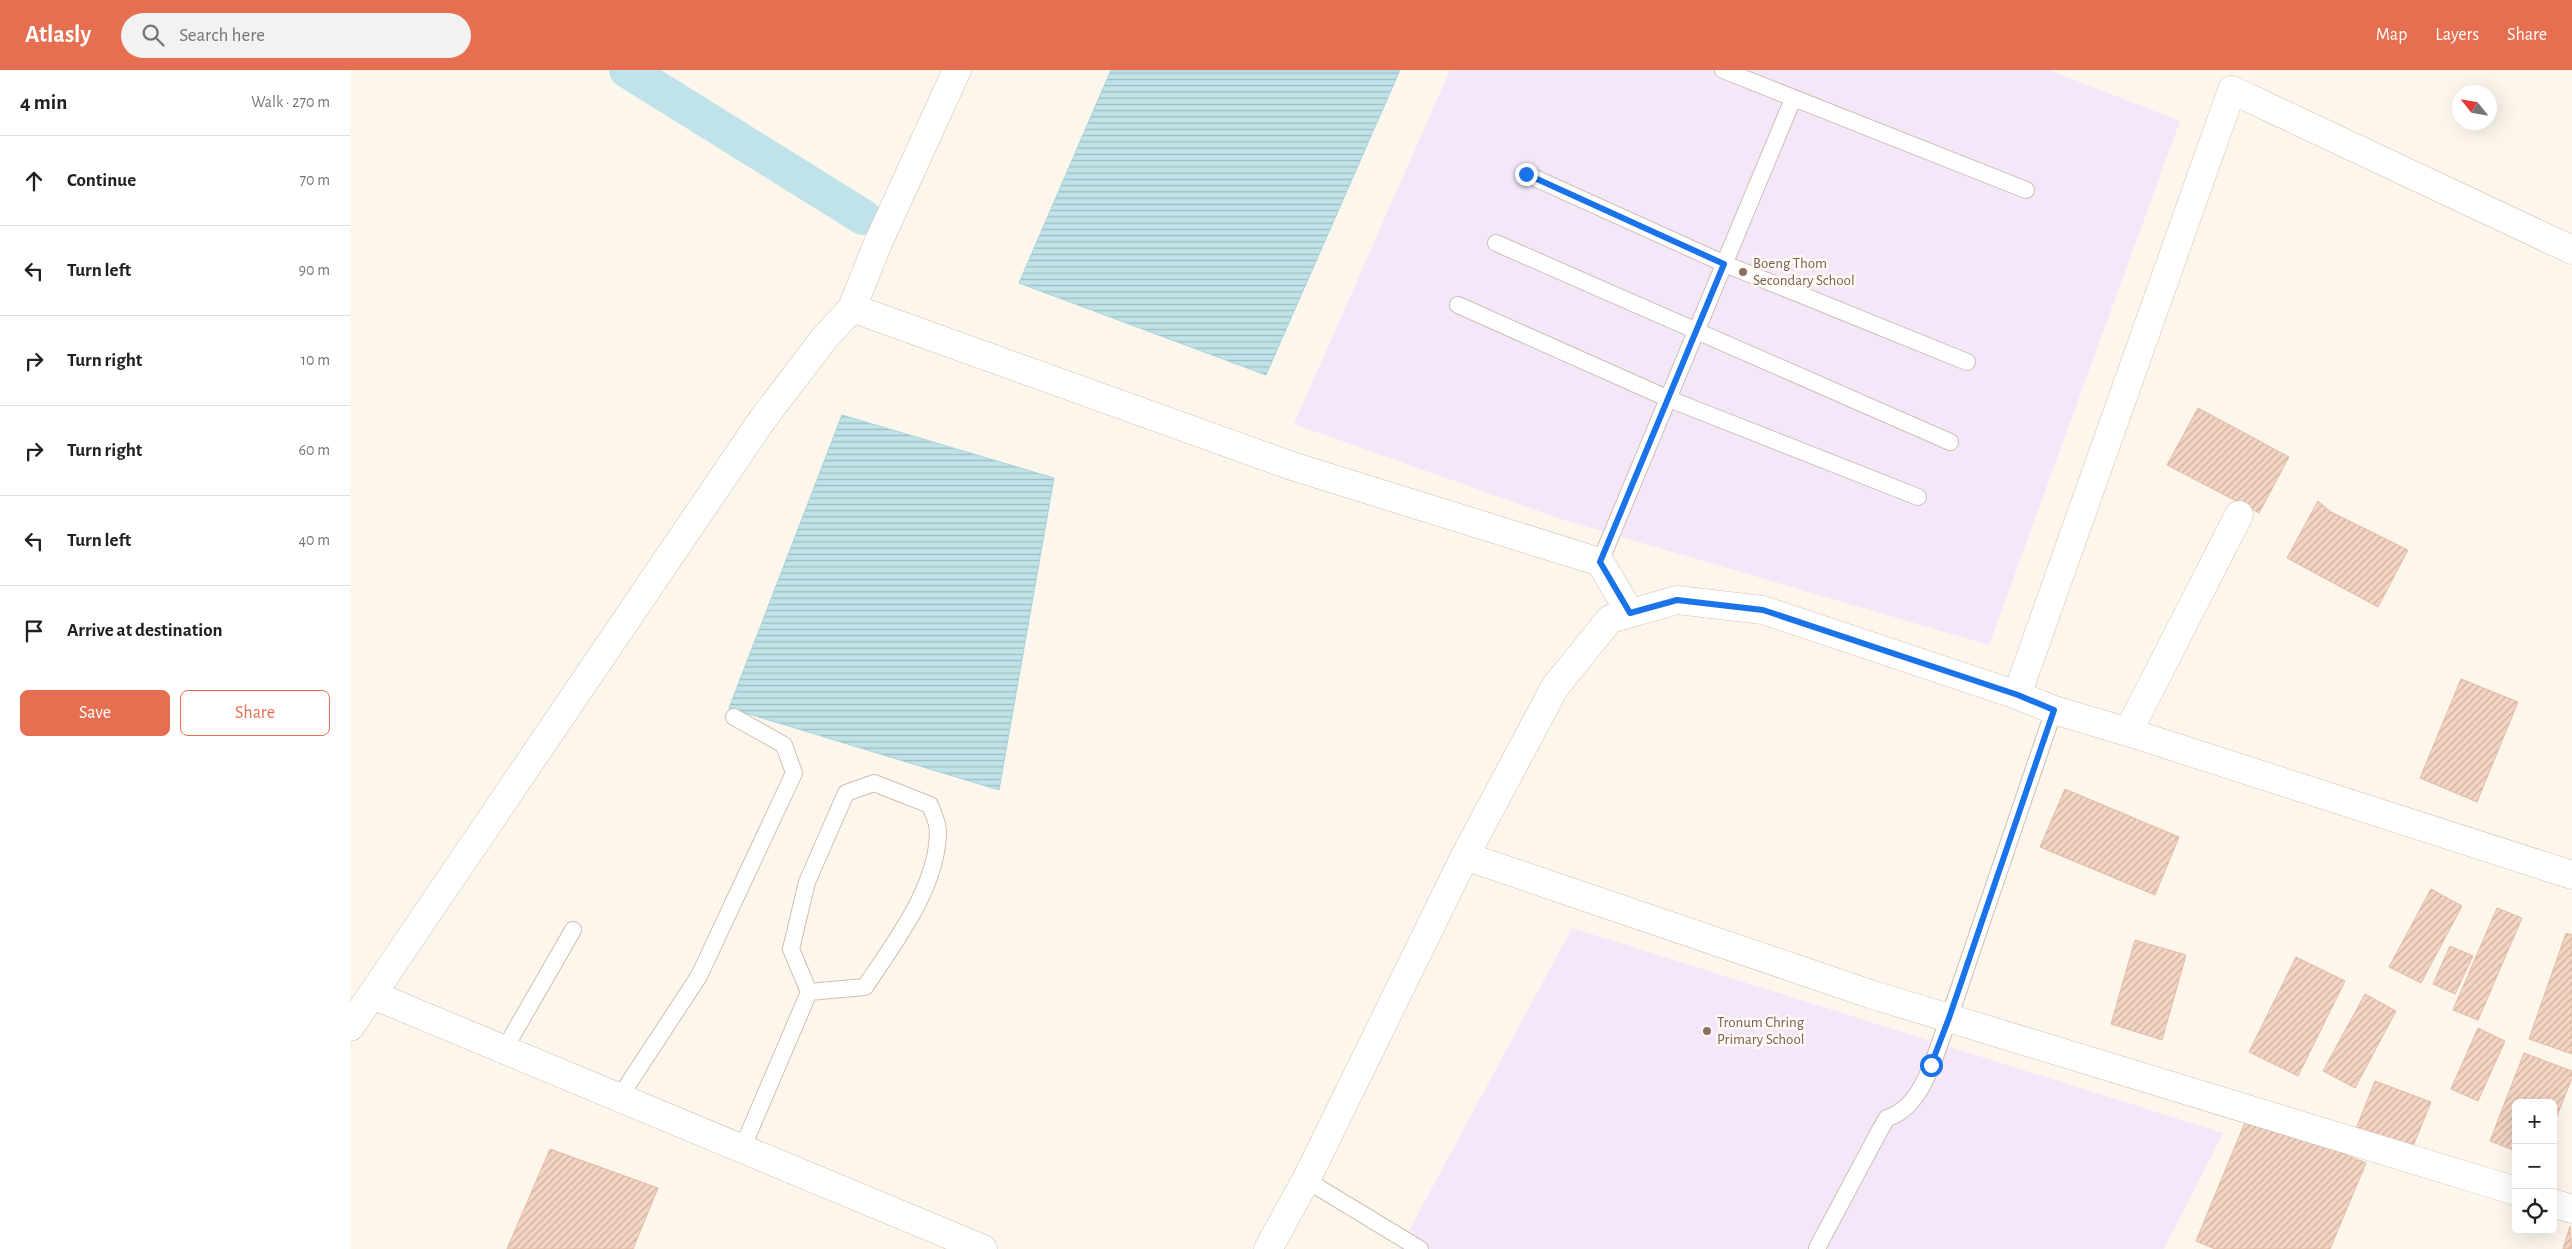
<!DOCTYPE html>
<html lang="en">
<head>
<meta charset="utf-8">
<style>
	body { margin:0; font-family:"Alegreya Sans",sans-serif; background:#f2f2f2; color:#202124 }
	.controls { position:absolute; right:15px; bottom:15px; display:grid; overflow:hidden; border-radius:8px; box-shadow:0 5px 20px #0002 }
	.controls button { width:45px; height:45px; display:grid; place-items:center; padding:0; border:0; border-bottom:1px solid #e0e0e0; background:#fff; color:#202124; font:25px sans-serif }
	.compass { position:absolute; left:2102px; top:15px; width:45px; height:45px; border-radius:50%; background:#fff; box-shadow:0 5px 20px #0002; rotate:301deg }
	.stop { position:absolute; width:15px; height:15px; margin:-11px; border:4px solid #1a73e8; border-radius:50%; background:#fff }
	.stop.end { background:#1a73e8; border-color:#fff; box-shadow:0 1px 5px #0008 }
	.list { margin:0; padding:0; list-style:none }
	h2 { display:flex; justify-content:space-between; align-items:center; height:65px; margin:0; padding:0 20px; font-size:21px }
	h2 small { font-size:16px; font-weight:400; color:#757577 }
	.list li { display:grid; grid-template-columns:32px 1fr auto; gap:15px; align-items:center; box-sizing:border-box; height:90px; padding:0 20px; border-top:1px solid #e0e0e0 }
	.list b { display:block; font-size:19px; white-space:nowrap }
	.list em { font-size:16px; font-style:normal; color:#757577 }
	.actions { display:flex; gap:10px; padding:15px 20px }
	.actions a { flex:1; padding:11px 0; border:1px solid #e76f51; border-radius:8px; text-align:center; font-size:18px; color:#e76f51 }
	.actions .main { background:#e76f51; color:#fff }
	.icon { flex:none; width:28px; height:28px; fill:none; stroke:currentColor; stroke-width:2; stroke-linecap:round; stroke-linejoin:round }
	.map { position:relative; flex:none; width:2222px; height:1179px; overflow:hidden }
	header { display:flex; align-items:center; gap:30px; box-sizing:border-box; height:70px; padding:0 25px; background:#e76f51; color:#fff }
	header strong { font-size:24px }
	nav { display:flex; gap:28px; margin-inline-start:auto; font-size:18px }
	.search { width:350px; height:45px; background:#f2f2f2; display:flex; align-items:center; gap:12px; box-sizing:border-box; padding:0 18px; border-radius:28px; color:#757577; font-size:19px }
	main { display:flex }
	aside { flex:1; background:#fff }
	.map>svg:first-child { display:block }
</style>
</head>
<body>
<header>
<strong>Atlasly</strong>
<div class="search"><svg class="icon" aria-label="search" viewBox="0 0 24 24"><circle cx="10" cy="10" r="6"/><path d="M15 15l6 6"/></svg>Search here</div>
<nav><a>Map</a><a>Layers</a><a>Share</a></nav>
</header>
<main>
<aside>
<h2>4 min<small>Walk · 270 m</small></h2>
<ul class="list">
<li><svg class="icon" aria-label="ahead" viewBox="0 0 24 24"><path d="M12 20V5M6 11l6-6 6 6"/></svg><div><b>Continue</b></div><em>70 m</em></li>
<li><svg class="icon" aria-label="left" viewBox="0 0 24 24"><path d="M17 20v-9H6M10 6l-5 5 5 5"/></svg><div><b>Turn left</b></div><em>90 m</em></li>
<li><svg class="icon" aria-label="right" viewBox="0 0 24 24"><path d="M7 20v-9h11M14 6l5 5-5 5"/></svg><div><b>Turn right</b></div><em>10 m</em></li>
<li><svg class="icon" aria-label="right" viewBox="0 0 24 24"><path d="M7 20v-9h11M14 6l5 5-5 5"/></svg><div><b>Turn right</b></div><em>60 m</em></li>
<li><svg class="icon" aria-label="left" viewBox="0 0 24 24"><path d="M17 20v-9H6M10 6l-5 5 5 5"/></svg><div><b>Turn left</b></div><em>40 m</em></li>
<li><svg class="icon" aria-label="arrive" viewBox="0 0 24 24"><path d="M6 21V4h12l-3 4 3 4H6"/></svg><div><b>Arrive at destination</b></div></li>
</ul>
<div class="actions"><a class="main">Save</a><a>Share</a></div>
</aside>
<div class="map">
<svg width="2222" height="1179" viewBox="0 0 2222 1179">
	<defs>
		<pattern id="water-rules" width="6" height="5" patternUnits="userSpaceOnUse" patternTransform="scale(1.25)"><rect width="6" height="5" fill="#bfe3e8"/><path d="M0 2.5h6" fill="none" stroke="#a0bbbe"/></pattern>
		<pattern id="building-hatch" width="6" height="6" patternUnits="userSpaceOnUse" patternTransform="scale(1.25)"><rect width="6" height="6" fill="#f3d5c3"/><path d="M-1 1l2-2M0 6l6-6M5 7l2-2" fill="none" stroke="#cab0a1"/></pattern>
	</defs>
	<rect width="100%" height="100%" fill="#fdf6ec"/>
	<!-- education -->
	<g fill="#f3e8fa">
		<polygon points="1100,0 1699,0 1830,51 1639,575 1214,450 944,354"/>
		<polygon points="1222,858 1873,1063 1814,1179 1049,1179"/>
	</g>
	<!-- water -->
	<g fill="url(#water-rules)" stroke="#a5d3da">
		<polygon points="761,0 1050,0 916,305 669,213"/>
		<polygon points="492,345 704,408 649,720 379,638"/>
	</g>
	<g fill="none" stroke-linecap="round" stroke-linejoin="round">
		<!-- canal -->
		<polyline stroke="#bfe3e8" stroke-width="36" points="277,0 513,147"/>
	</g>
	<!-- building -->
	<g fill="url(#building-hatch)" stroke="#e6bba3">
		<polygon points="1848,338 1939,387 1909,443 1817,395"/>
		<polygon points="1968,431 1981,442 2058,480 2028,537 1937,488"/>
		<polygon points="2111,609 2168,632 2127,732 2070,708"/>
		<polygon points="1715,719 1829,767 1805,825 1690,777"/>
		<polygon points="2081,819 2112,836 2071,913 2039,897"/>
		<polygon points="2147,838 2172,848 2128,950 2103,940"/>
		<polygon points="2216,863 2222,865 2222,984 2179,969"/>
		<polygon points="1785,870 1836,885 1812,970 1761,954"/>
		<polygon points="2100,876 2123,886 2105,924 2083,914"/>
		<polygon points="1946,887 1995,911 1948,1006 1899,982"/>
		<polygon points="2015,924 2046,941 2005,1018 1973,1001"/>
		<polygon points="2128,958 2155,971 2128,1031 2101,1019"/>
		<polygon points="2174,983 2222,1001 2222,1008 2203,1056 2203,1033 2166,1033 2166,1081 2140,1071"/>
		<polygon points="2025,1011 2081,1032 2061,1081 2006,1059"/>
		<polygon points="1898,1045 2016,1093 1980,1179 1865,1179 1846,1171"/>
		<polygon points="200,1079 308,1118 283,1179 157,1179"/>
		<polygon points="2220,1156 2222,1179 2213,1179"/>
	</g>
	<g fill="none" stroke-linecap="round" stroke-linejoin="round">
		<!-- lane casing -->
		<g stroke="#d1beb0" stroke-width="18">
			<g id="lane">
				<polyline points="1373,0 1676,120"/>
				<polyline points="1176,104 1375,194 1617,292"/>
				<polyline points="1146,173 1600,372"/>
				<polyline points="1108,235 1319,329 1568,427"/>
				<polyline points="1250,492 1443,29"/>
				<polyline points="154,980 223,860"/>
				<polyline points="269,1028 349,906 444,703 434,675 384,647"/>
				<path d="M392,1079L459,922L441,879L457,812L496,723L524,713L580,735C583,743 588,753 588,761C588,817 544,873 515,917L459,922"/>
				<polyline points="956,1110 1070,1179"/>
				<path d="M1467,1178L1531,1058L1537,1048C1574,1038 1586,980 1599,948L1704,640"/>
			</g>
		</g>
		<!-- street casing -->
		<g stroke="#d1beb0" stroke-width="29">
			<g id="street">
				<polyline points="607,0 528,173 502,238 942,396 1250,492 1280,543"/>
				<polyline points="1667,625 1882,20 2222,180"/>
				<polyline points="1778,662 1889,445"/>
				<polyline points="1115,786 1520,924 2166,1121"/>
				<polyline points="23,925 633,1179"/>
				<polyline points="0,957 412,350 473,270 502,238"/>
				<polyline points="2203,1133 2222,1139"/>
			</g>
		</g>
		<!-- secondary casing -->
		<g stroke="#d6c0b0" stroke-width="29">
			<polyline id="secondary" points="918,1179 956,1110 1115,786 1205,617 1260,549 1327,530 1413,540 1667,625 1704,640 1778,662 2222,805"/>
		</g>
		<!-- lane -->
		<use href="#lane" stroke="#fff" stroke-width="16"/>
		<!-- street -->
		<use href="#street" stroke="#fff" stroke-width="28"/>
		<!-- secondary -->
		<use href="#secondary" stroke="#fff" stroke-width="28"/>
	</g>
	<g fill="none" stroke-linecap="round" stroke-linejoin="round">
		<!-- route -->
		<polyline stroke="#1a73e8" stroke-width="6" points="1176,104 1374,194 1250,492 1280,543 1327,530 1413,540 1668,625 1704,640 1599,948 1581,995"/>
	</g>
	<!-- markers -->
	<g fill="#8d6e63" stroke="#fffaf3" stroke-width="2">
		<circle cx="1393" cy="202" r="5"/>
		<circle cx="1357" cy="961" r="5"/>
	</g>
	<g text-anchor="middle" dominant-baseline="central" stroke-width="5" stroke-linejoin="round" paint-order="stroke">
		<!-- education labels -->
		<g font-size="15" fill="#785e54" stroke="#fffaf3" text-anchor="start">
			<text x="1403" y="193">Boeng Thom<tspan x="1403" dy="17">Secondary School</tspan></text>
			<text x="1367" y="952">Tronum Chring<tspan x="1367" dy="17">Primary School</tspan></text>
		</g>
	</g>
</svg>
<div class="controls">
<button>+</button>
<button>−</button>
<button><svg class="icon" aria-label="locate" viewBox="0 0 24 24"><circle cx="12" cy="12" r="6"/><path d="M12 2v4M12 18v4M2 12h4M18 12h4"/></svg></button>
</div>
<svg class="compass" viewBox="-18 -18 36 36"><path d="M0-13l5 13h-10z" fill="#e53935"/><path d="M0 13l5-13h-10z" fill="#757577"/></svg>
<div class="stop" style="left:1581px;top:995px"></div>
<div class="stop end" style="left:1176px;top:104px"></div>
</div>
</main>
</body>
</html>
